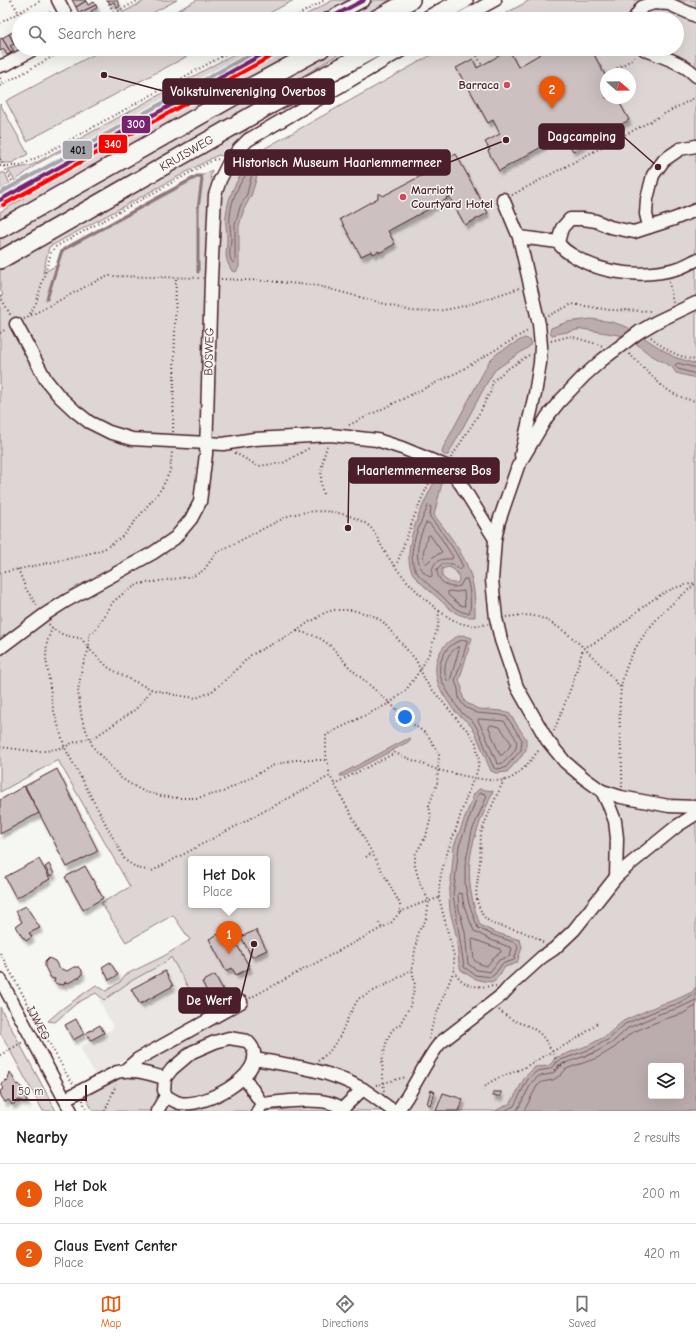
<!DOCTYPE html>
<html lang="en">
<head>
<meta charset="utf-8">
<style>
	body { margin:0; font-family:"Comic Neue",sans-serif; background:#f6f6f6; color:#222 }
	.controls { position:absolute; right:12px; bottom:12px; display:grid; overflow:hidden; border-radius:4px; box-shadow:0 4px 16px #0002 }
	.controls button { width:36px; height:36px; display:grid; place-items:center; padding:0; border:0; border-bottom:1px solid #e0e0e0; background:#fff; color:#222; font:20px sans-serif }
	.compass { position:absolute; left:600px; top:68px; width:36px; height:36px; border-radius:50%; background:#fff; box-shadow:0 4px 16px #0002; rotate:110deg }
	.scale { position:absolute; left:12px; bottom:10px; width:75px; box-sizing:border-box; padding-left:4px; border:2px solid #4a1f2b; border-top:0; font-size:11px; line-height:14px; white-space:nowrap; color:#4a1f2b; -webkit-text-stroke:3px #f6f6f2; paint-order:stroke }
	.you { position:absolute; left:405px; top:717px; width:14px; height:14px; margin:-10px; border:3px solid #fff; border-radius:50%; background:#1a73e8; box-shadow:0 0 0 6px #1a73e833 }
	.badge { display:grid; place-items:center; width:26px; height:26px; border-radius:50%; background:#ea580c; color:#fff; font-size:13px; font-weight:700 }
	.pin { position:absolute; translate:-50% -33px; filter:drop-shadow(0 1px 2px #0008) }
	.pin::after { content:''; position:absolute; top:21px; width:14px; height:12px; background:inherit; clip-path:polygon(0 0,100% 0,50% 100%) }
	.popup { position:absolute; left:188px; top:856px; width:82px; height:52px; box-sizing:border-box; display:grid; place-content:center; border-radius:4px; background:#fff; filter:drop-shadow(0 1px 3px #0005); font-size:13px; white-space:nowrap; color:#767676 }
	.popup b { font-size:15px; color:#222 }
	.popup::after { content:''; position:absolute; left:50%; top:100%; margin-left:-8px; border:8px solid transparent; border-top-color:#fff }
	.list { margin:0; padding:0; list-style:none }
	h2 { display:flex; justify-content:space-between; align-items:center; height:52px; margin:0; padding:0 16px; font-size:17px }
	h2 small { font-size:13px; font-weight:400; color:#767676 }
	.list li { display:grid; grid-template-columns:26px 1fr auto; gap:12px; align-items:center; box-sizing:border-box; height:60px; padding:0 16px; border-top:1px solid #e0e0e0 }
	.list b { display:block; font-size:15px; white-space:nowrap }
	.list p { margin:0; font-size:13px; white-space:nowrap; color:#767676 }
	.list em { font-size:13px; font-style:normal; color:#767676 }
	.icon { flex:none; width:22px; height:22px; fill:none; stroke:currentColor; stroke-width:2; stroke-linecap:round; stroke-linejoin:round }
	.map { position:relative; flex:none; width:696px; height:1111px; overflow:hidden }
	.search { position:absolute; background:#fff; box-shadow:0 4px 16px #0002; left:12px; right:12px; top:12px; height:44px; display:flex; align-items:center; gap:10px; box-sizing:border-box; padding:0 14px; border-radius:22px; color:#767676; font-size:15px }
	.sheet { height:172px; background:#fff }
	nav { display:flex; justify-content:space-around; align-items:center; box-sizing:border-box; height:56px; border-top:1px solid #e0e0e0; background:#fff; font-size:11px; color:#767676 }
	nav a { display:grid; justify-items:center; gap:2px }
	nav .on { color:#ea580c }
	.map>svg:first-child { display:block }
</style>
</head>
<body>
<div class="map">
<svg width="696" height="1111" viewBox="0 0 696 1111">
	<defs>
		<filter id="shadow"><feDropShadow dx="2.5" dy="4.5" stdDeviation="1" flood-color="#0004"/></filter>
	</defs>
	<rect width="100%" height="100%" fill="#f6f6f2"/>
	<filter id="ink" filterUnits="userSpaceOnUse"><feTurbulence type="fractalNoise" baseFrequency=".025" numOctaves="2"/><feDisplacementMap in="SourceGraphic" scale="8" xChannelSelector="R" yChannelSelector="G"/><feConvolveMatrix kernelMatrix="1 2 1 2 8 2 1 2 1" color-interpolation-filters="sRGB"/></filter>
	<g filter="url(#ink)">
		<!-- built -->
		<polygon fill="#e9e6e3" points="200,938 231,1003 95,1075 80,1047 114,1028 99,1000"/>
		<!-- green -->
		<g fill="#ddd6d5" stroke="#947a80" fill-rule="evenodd">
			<polygon points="146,0 177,0 141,19 111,19"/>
			<polygon points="197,0 294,0 258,19 161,19"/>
			<polygon points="333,0 356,0 321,19 298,19"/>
			<polygon points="375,0 393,0 358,19 340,19"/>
			<path d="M530,0H696V1111H93L81,1088L205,1017L171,957L166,962L131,981L104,1000L96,993L77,1003L55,1022L48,1021L63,1008L96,985L106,991L120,982L125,975L164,956L190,940L173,915L126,942L101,903L130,887L58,760L0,792V297L3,295L0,289V268L52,237L249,128L225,157L219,155L216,156L49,247L43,273L57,265L63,251L212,170L210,179L442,49H677V19H496ZM606,74H630V98H606ZM191,859H267V905H191ZM651,1066H681V1096H651Z"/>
			<polygon points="104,49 201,49 27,141 6,101"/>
			<polygon points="243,49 266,49 98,140 65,152 63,150 37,164 15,181 8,170 32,165"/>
			<polygon points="284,49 303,49 0,221 0,212 24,198 22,194"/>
			<polygon points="336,49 347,49 218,128 0,252 0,238"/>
			<polygon points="0,104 28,154 12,163 0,163"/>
			<polygon points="0,173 5,173 10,184 0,189"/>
			<polygon points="0,1007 56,1111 43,1111 0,1032"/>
		</g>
		<!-- water -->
		<g fill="#bbadae" stroke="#8e747a" fill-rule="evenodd">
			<path d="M261,148L256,180L251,196L244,209L239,226V267L236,272L232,271C223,256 227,254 227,238C227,231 225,223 226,216C229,188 243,170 261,148Z"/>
			<polygon points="591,319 612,322 627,327 674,357 696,364 696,378 676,373 672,367 649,354 633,341 625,336 582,329 552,335 550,332 551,328 567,322"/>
			<polygon points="524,338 528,339 531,342 530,346 495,370 488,381 448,455 444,455 442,453 443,448 490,360 499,352"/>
			<path d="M440,476L443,479L434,515C450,536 468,558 473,585C475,595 475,606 475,617C457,618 450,609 438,598C430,591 417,581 412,572C400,547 425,500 437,477ZM448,567C455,569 458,573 459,579L458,583C451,584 446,581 442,576V569Z"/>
			<path d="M463,635L472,638L459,681L462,688V694L465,702L478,709L501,711L510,714L526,739V750L521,757L507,772L496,773L491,771C484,756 480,740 471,726C466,720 459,716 453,709C449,703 440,691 438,683C431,662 441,640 463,635Z"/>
			<polygon points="409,738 411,739 408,742 344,776 340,776 341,774"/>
			<path d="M479,789L493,791C488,804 481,817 477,831C465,864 468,892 480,925L494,932L520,940L522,947L517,963L505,967L498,977L494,982L483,981L473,978L461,970L459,964L456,934L450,911L449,894L451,881L454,846L474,794Z"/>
			<path d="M696,987V1111H495L511,1103L525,1077L535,1067L548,1066L552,1063L555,1058L589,1045L606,1036L623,1021L659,1005L675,1000L692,992ZM651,1066H681V1096H651Z"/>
		</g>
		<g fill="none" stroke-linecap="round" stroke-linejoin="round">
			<!-- shore -->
			<g stroke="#77585f" stroke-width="1">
				<path d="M252,168L253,170L247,194L240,207L235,225V261L233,263C227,256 231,247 231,239C231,232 229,224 230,217C231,199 239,183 250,169Z"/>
				<polyline points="696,368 678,363 675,365 678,369 696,374"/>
				<path d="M429,505L431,507L430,517C442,533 455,548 463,567L460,570L452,564H442L437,569C437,581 448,590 460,586L464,579H467C470,589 471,601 470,611L469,613C457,613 449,603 441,595C434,589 421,579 416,571C405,552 420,525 428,506Z"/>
				<path d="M426,523H429L441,538L453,557L452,559C439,558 431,562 432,576L430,577C411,566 417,540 426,523Z"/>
				<path d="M430,535L442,552L433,557L426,564C420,556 425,545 428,536Z"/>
				<polygon points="450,591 456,592 464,591 465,606 460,605 448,595 448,592"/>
				<path d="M463,640H467V643L455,681L458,689L459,699L465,707L477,713L501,715L507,717L522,740L521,750L505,768L496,769L494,768C486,753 483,737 474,723C471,719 466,717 462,713C458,709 455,703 452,698C443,685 435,673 443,656C447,647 454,642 463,640Z"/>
				<path d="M458,647L459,649L450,681L448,682C441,671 446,652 458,647Z"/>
				<path d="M479,719L504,721C519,742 523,745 503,763L498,764L497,763L484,732L478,721Z"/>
				<polygon points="491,725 500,727 511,743 509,748 502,755 500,755 499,753 489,728"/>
				<polygon points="481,793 485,794 487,796 472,831 465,865 465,884 469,904 478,928 493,935 516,943 518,947 514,960 502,964 495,974 491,977 475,975 464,967 453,894 455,881 459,846 477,797"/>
				<polygon points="459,893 462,894 464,906 474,931 491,940 512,948 510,956 499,960 490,972 477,970 468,964 465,932 459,909 458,895"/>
				<polygon points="473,939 500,949 501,952 494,957 487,966 480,964 474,960 472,940"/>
				<polyline points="504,1111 514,1106 528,1079 537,1071 549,1069 554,1066 558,1061 591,1049 609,1039 625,1024 660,1009 677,1004 696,993"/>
				<polyline points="516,1111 519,1107 532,1082 539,1076 551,1074 557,1070 562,1064 594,1053 612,1043 628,1028 662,1013 679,1008 696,1000"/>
				<polyline points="524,1111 537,1086 542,1082 553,1080 561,1075 566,1069 597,1058 614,1048 631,1033 664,1019 682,1014 696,1006"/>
			</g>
			<!-- stream -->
			<polyline stroke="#8e747a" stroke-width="3" points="47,299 61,253 64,249 197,176 201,176 202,179 198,209 198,272"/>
		</g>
		<!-- building -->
		<g fill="#ccc1c0" stroke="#4a1f2b" filter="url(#shadow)">
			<polygon points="72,0 85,0 86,1 76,7"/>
			<polygon points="108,0 117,0 120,6 117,8 114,2 110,4"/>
			<polygon points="86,1 88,5 94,2 96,5 79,13 76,7"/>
			<polygon points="96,5 97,8 91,11 93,15 86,19 82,19 79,13"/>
			<polygon points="50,12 54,19 45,19 43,15"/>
			<polygon points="16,30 19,36 19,44 18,42 14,44 9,34"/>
			<polygon points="9,34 14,44 10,46 14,51 11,53 2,38"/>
			<polygon points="2,38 11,53 7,55 4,49 0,51 0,39"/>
			<polygon points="549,49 591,49 606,77 606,98 617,98 629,120 573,151 564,134 499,171 488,151 490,150 485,142 500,134 493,120 488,123 465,81 464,81 456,68 473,59 477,68 509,50 518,67"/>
			<polygon points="456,154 488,213 465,225 449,196 446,198 447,199 388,231 395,244 379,253 379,251 373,254 372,251 361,256 340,219 378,198 378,194 381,194 383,196 434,169 433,166"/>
			<polygon points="57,769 98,851 67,867 25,786"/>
			<polygon points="24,786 39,813 0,834 0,800"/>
			<polygon points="39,859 50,879 16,898 5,877"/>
			<polygon points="49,864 54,874 50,876 45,867"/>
			<polygon points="85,866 103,898 83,910 65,877"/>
			<polygon points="26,906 40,928 29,933 32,937 26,941 23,937 22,937 16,926 22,922 16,911"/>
			<polygon points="228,929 250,968 236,975 232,968 226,971 209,939"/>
			<polygon points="256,930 267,950 252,957 241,937"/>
			<polygon points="49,958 55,961 59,968 67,971 74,967 79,967 82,970 82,975 80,977 68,983 65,982 64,985 57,984 54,982 55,979 51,978 45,967 45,962"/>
			<polygon points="110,962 118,975 109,980 102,967"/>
			<polygon points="165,971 173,986 140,1004 131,989"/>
			<polygon points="215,975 228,999 215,1006 202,982"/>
			<polygon points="76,1019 84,1034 73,1040 65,1025"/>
			<polygon points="100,1025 104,1033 91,1040 86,1033"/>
			<polygon points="10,1072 17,1085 19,1084 22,1089 20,1090 28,1103 19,1100 17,1101 19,1103 17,1102 12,1105 9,1100 5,1102 1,1096 0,1091 3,1089 1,1084 6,1081 5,1079 7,1081 8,1080"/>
			<polygon points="431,1090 435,1092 430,1105 427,1104"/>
			<rect x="493" y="1092" width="8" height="4"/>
			<polygon points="443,1093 463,1099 459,1111 436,1111"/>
		</g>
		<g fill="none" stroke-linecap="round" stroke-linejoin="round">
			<!-- minor casing -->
			<g stroke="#4a1f2b" stroke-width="15">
				<g id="minor">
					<polyline points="58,0 68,19"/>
					<polyline points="328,19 364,0"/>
					<polyline points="460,19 495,0"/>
					<polyline points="634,19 642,7 654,3 669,4 696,16"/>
					<path d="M644,49C661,57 683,62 696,76"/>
					<polyline points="0,66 7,64 34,49"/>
					<polyline points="503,199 519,237 539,324 541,346 540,363 535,394 521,455"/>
					<polyline points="0,200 272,49"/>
					<path d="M696,210L674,219L634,232L610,227L596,221L583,219H570L562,228L558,242C562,249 567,252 574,256C603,275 646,278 679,268C685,266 690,263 696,260"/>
					<polyline points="649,227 646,214 647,199 653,175 664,160 680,149 696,146"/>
					<polyline points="519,237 558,242"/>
					<polyline points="16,324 46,380 59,396 75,411 89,422 109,432 132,439 207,443 223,444 254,439 331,435 377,440 402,448 448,467 462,486 495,539"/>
					<path id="s2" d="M0,648L44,615L66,601L153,553L175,538L191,519L200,502L206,454L211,279L215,195L220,180L228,164L239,149L248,140L404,49"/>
					<polyline points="602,791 621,797 669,806 696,807"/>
					<polyline points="616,877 617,838 615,821 610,808 602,791 584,778 565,762 547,740 517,687 501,640 496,618 492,580 495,539 499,521 518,466 547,417 559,402 584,376 602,360 639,332 656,322 696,303"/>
					<polyline points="0,979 71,1111"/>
					<path d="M229,1038L247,1041C249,1043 252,1046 253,1049C264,1077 202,1108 180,1103C175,1102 170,1098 166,1096L164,1090L165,1078L172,1069L192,1052L215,1042Z"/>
					<path d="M254,1059C291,1065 328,1070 361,1088C373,1095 383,1104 394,1111"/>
					<polyline points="124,1071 138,1059 241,1002"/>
					<polyline points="244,1077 262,1104"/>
					<path d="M65,1099L117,1072C133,1068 149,1074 165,1078"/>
					<polyline points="342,1109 363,1089"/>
					<polyline points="157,1111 166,1096"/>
					<path d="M258,1111L262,1104C280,1102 333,1094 343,1111"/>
					<path d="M397,1111C414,1090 423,1064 440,1043L502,995L511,985L542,957L554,949L574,930L616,877L629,865L677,826L696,814"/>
				</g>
			</g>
			<!-- highway casing -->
			<g stroke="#4a1f2b" stroke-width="20">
				<g id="highway">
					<polyline points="376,19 411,0"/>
					<polyline points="429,19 464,0"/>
					<polyline points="0,229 245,90 321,49"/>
					<path id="s3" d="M0,260L272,104L374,49"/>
				</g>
			</g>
			<!-- path -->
			<g stroke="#4a1f2b" stroke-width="2" stroke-dasharray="1 3" stroke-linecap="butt">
				<polyline points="11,0 19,13"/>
				<polyline points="107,0 114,13"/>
				<polyline points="104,19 139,0"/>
				<polyline points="291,19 325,0"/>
				<polyline points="0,23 42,0"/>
				<polyline points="473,49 482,65"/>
				<polyline points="617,68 633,59 636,55"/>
				<polyline points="0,78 3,84"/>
				<polyline points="0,86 66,49"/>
				<polyline points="0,138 1,137"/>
				<polyline points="0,159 12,181"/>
				<polyline points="0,166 20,166 46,153 235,49"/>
				<polyline points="512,195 696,97"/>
				<path d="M221,279L269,281L319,286L411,311C454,314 480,300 520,288"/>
				<polyline points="669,282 673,303"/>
				<polyline points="0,296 11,316"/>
				<polyline points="548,316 572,304 610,310 652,311"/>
				<polyline points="28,317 36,303 51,253 55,247 213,160 219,159"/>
				<polyline points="24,319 102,278 110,276 201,278"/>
				<polyline points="0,333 6,329"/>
				<path d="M651,337C667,351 676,356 696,360"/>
				<polyline points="551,341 570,336 603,346"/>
				<path d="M629,354C652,373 663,396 696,401"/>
				<polyline points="349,425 458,372 529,330"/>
				<polyline points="173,432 176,277"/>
				<polyline points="235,453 258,466 283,463 311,447"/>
				<polyline points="451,458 482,409 487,397 490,394 493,381 506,370 529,355"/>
				<path d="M323,494C319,477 322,462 327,446"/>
				<path d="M395,566L398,561C409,531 419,500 435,472"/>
				<polyline points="18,569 26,589 38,607"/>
				<polyline points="0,573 77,557 104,549 123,536 162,488 170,471 172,452"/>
				<path d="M439,611C457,623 465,628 488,624"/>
				<path d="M506,617C515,616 525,614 534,616C562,621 603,666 621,688"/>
				<path d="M49,624C55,634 70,637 81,638L89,649L109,668L129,679L151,689L175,695L196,698L211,692L229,677L251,655L297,631L309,622L316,619L324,613L333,610H352L372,615L382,621L416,660L426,682L461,724L469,732L476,743L479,761L477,772L474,778L438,770L395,753L334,784"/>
				<polyline points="52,628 47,642 46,658 53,708 65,748 125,860 137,868 152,871 330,776"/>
				<polyline points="297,631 312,635 321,639 331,646 350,668 390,703 407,720 428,735 439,755 437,784 429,805 431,817 426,836 415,855 415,866 420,884 429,901 426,920 418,932 412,969 415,985 410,1006 400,1024 392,1030 387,1040 382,1061 384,1092"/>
				<path d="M554,731L572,685L583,649C591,644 600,640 607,635C638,614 656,588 696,583"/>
				<polyline points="0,747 32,751 47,751 65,747 72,743 95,737 132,712 141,704 151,689"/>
				<polyline points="504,780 491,808 481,833 480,862 476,893 478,904 483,916 492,924 521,931 537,938 544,943"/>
				<path d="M622,787C623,755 617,721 621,689C624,663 640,638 657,619C668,606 683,595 695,584"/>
				<polyline points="366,857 372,853"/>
				<polyline points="400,912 419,904 439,898"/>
				<polyline points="379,923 382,928"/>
				<path id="s1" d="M0,953L67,1075L73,1083"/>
				<path d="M454,970C463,989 478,987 496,986"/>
				<path d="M250,998L391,923L400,912V904L330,776L326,754V735L390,703L406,690L421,669L430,652L438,626L439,611C423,598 409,584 396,568C391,561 385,553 381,545C378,540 376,533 372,529C369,525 363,522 359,520C337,509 312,509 288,516L216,553L204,570L194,576L139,584L125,592L113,602L95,631L89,634V649L82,667L78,691L82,720L93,747L121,778L132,785L145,792L161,796L178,798H197L223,792L274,765L294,760H327"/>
				<path d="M499,1010C504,1014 509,1018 515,1021C521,1024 529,1025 535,1030C547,1037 553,1055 560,1067"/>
				<path d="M429,1039L433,1023L454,970V956L439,898C438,875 447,853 455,832C461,814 466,796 474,778C484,779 495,782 505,780C520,777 531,759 540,749"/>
				<polyline points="0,1055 23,1042"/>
				<polyline points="318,1061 329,1052 340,1036 347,1020 358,999 393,981 412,969"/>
				<polyline points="554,1070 566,1063"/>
				<polyline points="376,1085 406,1077"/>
				<path d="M483,1090C489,1078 512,1074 523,1068C533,1063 543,1056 553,1051C570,1043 585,1035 599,1021"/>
				<polyline points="83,1100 86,1111"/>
				<polyline points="105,1111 116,1085"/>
			</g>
			<!-- minor -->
			<use href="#minor" stroke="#f6f6f2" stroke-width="12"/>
			<!-- highway -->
			<use href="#highway" stroke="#f6f6f2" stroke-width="17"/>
			<!-- bus-1 casing -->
			<g stroke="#f6f6f2" stroke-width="7">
				<g id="bus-1">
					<polyline points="328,19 364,0"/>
					<polyline points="0,200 272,49"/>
				</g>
			</g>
			<!-- bus-2 casing -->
			<g stroke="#f6f6f2" stroke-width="7">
				<polyline id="bus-2" points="3,205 275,54"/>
			</g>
			<!-- bus-3 casing -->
			<g stroke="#f6f6f2" stroke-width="7">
				<polyline id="bus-3" points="0,193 260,49"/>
			</g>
			<!-- bus-1 -->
			<use href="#bus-1" stroke="#77216f" stroke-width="4"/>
			<!-- bus-2 -->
			<use href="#bus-2" stroke="#f00" stroke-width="4"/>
			<!-- bus-3 -->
			<use href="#bus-3" stroke="#a5a5ab" stroke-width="4"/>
		</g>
	</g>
	<!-- markers -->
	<g fill="#d1495b" stroke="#f6f6f2" stroke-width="1.5">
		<circle cx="507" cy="85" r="4"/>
		<circle cx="403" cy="197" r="4"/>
	</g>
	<g text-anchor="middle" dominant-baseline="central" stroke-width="3" stroke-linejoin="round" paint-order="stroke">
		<!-- poi labels -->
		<g font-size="12" font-weight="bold" fill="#4a1f2b" stroke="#f6f6f2" text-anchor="end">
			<text x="499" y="85">Barraca</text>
			<text x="411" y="190" text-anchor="start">Marriott<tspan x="411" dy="14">Courtyard Hotel</tspan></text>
		</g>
		<!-- street labels -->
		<g font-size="12" fill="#4a1f2b" stroke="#f6f6f2">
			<text stroke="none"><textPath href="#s3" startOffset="215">KRUISWEG</textPath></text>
			<text stroke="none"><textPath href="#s2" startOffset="402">BOSWEG</textPath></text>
			<text stroke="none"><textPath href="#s1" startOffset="80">IJWEG</textPath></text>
		</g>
	</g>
	<!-- callouts -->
	<path fill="none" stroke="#4a1f2b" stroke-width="1.5" d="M104 75L163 91M658 167L624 137M506 140L450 162M348 528L349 471M254 944L240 1001"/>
	<g fill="#4a1f2b" stroke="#f6f6f2" stroke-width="1.5">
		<circle cx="104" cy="75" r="4"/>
		<circle cx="658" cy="167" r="4"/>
		<circle cx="506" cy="140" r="4"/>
		<circle cx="348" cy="528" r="4"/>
		<circle cx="254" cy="944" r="4"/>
	</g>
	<g fill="#4a1f2b" stroke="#4a1f2b" stroke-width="1.5">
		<rect x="163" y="79" width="171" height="25" rx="4"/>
		<rect x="539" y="124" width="85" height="25" rx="4"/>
		<rect x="225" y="150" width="225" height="25" rx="4"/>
		<rect x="349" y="458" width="150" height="25" rx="4"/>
		<rect x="179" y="988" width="61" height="25" rx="4"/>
	</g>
	<g font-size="13" text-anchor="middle" font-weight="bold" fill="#fff">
		<text x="248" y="96">Volkstuinvereniging Overbos</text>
		<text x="582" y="141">Dagcamping</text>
		<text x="337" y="167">Historisch Museum Haarlemmermeer</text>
		<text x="424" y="475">Haarlemmermeerse Bos</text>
		<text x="209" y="1005">De Werf</text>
	</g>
	<g stroke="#f6f6f2" stroke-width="1.5">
		<rect x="121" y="115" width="30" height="19" rx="4" fill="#77216f"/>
		<rect x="98" y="134" width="30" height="20" rx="4" fill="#f00"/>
		<rect x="62" y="140" width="31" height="20" rx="4" fill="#a5a5ab"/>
	</g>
	<g font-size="11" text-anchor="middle" font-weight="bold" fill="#fff">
		<text x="136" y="128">300</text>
		<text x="113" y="148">340</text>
	</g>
	<g font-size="11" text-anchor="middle" font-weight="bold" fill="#111">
		<text x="78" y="154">401</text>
	</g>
</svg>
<div class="controls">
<button><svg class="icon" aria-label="layers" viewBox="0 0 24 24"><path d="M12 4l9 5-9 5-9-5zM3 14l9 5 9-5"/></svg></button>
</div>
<svg class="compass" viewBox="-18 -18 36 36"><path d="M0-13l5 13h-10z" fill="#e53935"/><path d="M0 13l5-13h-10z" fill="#767676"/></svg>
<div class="scale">50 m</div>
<div class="you"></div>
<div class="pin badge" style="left:229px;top:954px">1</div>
<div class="popup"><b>Het Dok</b>Place</div>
<div class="pin badge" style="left:552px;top:109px">2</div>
<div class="search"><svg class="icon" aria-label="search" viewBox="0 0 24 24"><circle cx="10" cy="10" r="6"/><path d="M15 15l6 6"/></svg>Search here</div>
</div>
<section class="sheet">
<h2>Nearby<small>2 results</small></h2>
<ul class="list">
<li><span class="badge">1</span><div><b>Het Dok</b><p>Place</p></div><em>200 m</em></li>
<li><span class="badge">2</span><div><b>Claus Event Center</b><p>Place</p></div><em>420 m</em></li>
</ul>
</section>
<nav>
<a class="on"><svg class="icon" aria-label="map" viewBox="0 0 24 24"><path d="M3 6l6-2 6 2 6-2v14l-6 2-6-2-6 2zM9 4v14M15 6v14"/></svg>Map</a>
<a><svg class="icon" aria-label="directions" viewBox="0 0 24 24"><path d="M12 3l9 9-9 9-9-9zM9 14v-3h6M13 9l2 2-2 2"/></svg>Directions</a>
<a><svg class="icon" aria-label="saved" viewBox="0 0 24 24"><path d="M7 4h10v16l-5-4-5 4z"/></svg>Saved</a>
</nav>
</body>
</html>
